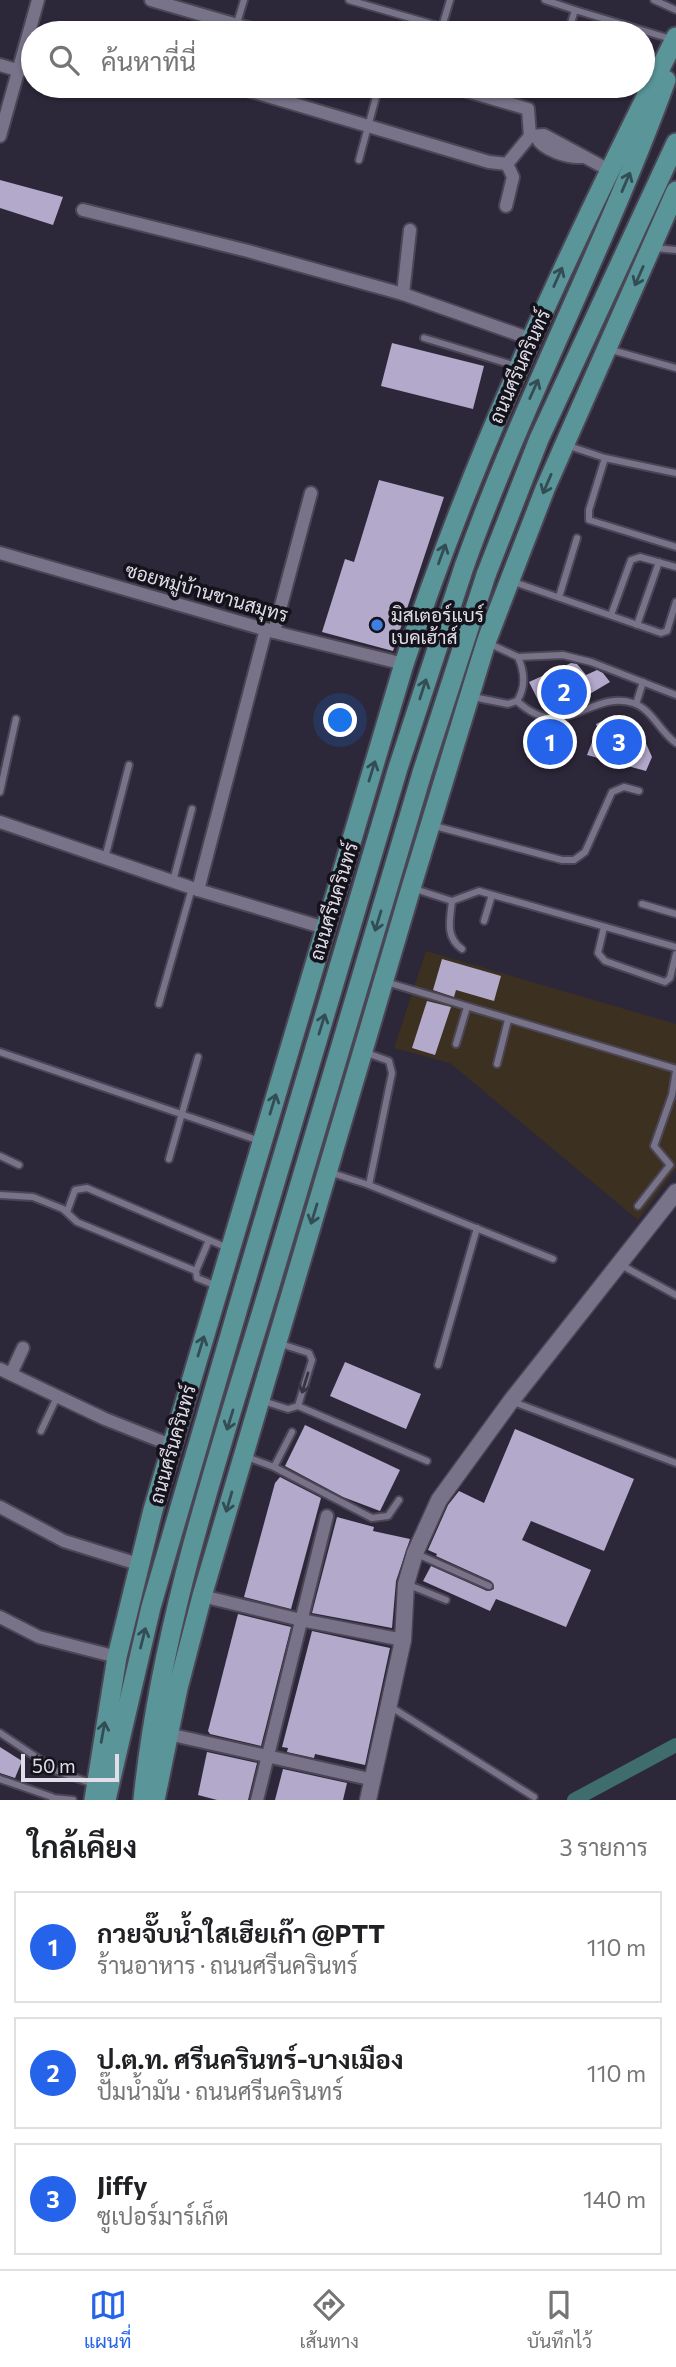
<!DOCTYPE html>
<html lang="th">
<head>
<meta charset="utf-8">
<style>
	body { margin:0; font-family:Commissioner,Sarabun,sans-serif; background:#f6f6f6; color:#202124 }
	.scale { position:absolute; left:21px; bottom:18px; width:98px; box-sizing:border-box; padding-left:7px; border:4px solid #e1deea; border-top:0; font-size:19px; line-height:24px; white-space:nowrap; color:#e1deea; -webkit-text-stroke:5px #14121b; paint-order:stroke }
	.you { position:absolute; left:341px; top:721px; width:24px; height:24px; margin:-18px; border:5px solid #fff; border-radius:50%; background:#1a73e8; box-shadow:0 0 0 10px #1a73e833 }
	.badge { display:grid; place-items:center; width:46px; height:46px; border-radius:50%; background:#2563eb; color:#fff; font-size:23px; font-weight:700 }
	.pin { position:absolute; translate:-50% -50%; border:4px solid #fff; box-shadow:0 2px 7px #0006 }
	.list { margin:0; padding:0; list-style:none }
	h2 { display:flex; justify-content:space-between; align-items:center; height:91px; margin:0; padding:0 28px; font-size:30px }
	h2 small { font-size:23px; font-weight:400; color:#757577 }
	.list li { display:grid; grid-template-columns:46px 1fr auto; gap:21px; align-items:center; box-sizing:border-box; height:112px; margin:0 14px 14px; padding:0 14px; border:2px solid #e0e0e0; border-radius:0px }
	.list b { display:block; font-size:26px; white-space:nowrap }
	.list p { margin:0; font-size:23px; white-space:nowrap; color:#757577 }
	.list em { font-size:23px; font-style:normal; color:#757577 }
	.icon { flex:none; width:38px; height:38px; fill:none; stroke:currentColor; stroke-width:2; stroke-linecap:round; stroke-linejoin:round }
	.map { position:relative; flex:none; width:676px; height:1800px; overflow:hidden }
	.search { position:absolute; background:#fff; box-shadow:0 2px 5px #0004; left:21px; right:21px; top:21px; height:77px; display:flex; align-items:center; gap:18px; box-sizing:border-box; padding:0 24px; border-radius:38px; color:#757577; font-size:26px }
	.sheet { height:469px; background:#fff }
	nav { display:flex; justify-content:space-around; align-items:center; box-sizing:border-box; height:98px; border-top:2px solid #e0e0e0; background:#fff; font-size:19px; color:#757577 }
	nav a { display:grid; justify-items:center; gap:4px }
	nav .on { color:#2563eb }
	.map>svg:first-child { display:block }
</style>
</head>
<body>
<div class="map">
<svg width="676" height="1800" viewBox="0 0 676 1800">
	<rect width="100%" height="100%" fill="#2d273a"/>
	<!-- industrial -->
	<polygon fill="#3c3021" points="426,951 676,1024 676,1169 638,1220 450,1063 394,1048"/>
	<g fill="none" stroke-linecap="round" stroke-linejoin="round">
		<!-- canal -->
		<polyline stroke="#3f6c6c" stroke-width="14" points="574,1800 676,1745"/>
	</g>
	<!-- building -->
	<g fill="#b3a9cb">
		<polygon points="0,180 63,197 53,225 0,208"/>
		<polygon points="392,343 484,366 473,409 381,386"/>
		<polygon points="379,480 444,497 393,651 322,632 345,559 354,562"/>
		<polygon points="571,663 577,664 586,675 597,670 603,673 610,682 566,708 539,702 529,682"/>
		<polygon points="615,715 618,723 626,719 637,723 652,757 646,771 587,755 594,737 599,732 596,724"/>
		<polygon points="536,733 567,741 564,751 534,743"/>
		<polygon points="442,959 501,976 494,1001 456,990 454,997 433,990"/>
		<polygon points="427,1001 451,1007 435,1055 412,1048"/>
		<polygon points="345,1362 421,1394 406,1429 330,1396"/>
		<polygon points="305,1425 400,1470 380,1511 343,1497 285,1466"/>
		<polygon points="515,1429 634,1479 604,1551 531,1521 522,1540 591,1570 566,1627 496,1599 490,1611 423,1581 431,1566 487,1591 494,1589 491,1581 436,1556 437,1554 428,1550 448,1505 459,1491 484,1503"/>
		<polygon points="280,1477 321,1498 291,1609 244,1597 275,1483"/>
		<polygon points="337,1517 374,1527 373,1531 410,1539 396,1581 392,1628 312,1613"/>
		<polygon points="238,1614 291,1627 261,1746 210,1734 208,1731"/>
		<polygon points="312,1631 390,1648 365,1765 315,1754 314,1758 287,1752 288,1748 282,1747"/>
		<polygon points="0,1747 22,1761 15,1778 0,1773"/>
		<polygon points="207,1752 257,1763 248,1800 217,1800 198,1795"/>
		<polygon points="283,1769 347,1783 343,1800 275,1800"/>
	</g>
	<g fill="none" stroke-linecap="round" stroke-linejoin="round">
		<!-- service casing -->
		<g stroke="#4b4655" stroke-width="10">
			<g id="service">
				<polyline points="349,0 442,27 450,0"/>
				<polyline points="545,0 575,10"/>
				<polyline points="654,0 676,10"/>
				<polyline points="442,27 465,33"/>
				<polyline points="234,33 244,0"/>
				<polyline points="395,33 396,30"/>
				<polyline points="568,33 575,10 671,39"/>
				<polyline points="359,160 379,86"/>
				<polyline points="654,248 676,250"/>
				<polyline points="424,338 516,366"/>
				<polyline points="608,349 676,368"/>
				<polyline points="569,446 605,458 676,473"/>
				<polyline points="605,458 589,510 589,520 676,547"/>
				<polyline points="511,581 661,633 667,631 676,602"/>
				<polyline points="559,597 577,538"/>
				<polyline points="611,615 631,560 640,557 676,567"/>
				<polyline points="637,625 659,562"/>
				<polyline points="518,657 563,655 591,662 676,695"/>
				<path d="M473,697L508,704L517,701C526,687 525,673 518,657L488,643"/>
				<path d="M517,701C563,744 592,689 633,703C652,709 660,732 676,743"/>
				<polyline points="636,704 643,682"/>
				<polyline points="0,792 16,719"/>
				<polyline points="431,825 562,860 574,860 585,852 612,792 624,787 639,791"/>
				<polyline points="105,858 129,765"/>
				<polyline points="173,881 192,809"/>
				<polyline points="412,888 452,901 479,891 676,947"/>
				<path d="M452,901C450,920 445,937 462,949"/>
				<polyline points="642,904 676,914"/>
				<polyline points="484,921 492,895"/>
				<polyline points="604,927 598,953 605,961 665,982 670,978 676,954"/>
				<polyline points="386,982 676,1069"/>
				<polyline points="159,1004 192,888"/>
				<polyline points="456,1044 467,1007"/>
				<polyline points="0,1052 260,1141"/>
				<polyline points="497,1064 508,1020"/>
				<polyline points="0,1156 19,1165"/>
				<polyline points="169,1159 198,1057"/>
				<polyline points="329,1172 369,1185 392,1073 389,1061 364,1052"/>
				<polyline points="369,1185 553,1259"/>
				<polyline points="0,1195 33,1197 63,1209 77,1222 196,1271"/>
				<polyline points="638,1206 670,1165 654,1146 672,1095 676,1071"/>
				<polyline points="67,1212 75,1190 87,1188 209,1240"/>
				<polyline points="621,1265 676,1295"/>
				<polyline points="217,1286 197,1278 196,1271 209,1240 228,1248"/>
				<polyline points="438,1365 477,1228"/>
				<polyline points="263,1401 288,1409 298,1406 312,1360 309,1353 281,1344"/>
				<polyline points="511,1401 676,1463"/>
				<polyline points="298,1406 427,1461"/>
				<polyline points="41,1431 57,1397"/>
				<polyline points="247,1457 274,1467 292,1432"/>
				<polyline points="274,1467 372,1518 388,1516 399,1500"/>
				<polyline points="417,1554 489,1586"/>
				<polyline points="409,1585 446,1600"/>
				<polyline points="391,1707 534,1797"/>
				<polyline points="0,1733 57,1771 93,1784"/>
				<polyline points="0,1779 52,1797"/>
				<polyline points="52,1798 73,1800"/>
			</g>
		</g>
		<!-- minor casing -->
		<g stroke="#4b4655" stroke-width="16">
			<g id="minor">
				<polyline points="151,0 265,33"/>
				<polyline points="0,65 20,71"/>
				<polyline points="234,86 489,162 507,164 530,136 544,135 609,170"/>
				<polyline points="450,86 528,109 530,136"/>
				<polyline points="0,136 38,0"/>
				<path d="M537,138C543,150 568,158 581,157"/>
				<polyline points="506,206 513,177 507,164"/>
				<polyline points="83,210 248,251 403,294 531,339"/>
				<polyline points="403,294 410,230"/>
				<polyline points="0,553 274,632 404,664"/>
				<polyline points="274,632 311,493"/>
				<polyline points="0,822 198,890 325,928"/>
				<polyline points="198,890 266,629"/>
				<polyline points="0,1369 105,1419 171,1445"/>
				<polyline points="11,1374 23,1348"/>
				<polyline points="0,1507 64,1541 138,1564"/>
				<polyline points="202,1596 301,1620 403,1640"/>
				<polyline points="0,1617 39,1637 117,1657"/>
				<polyline points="168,1734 374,1780"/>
				<polyline points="257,1800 327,1516"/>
			</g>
		</g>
		<!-- tertiary casing -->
		<g stroke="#4b4655" stroke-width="19">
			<polyline id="tertiary" points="368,1800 403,1640 406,1584 415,1553 439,1500 511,1401 676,1192"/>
		</g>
		<!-- primary casing -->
		<g stroke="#4b4655" stroke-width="23">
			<g id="primary">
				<path d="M464,567C523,401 606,245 666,80"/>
				<polyline points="486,575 539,439 676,143"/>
				<path d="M94,1800L117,1657L153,1510L404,664C476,447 573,241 676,37"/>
				<polyline points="106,1800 151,1607 247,1277"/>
				<path d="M143,1800C161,1623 219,1454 270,1285"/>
				<polyline points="155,1800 178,1688 202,1596 411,888 486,642 545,489 676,191"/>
			</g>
		</g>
		<!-- service -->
		<use href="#service" stroke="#79738a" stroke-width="6"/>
		<!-- minor -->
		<use href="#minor" stroke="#79738a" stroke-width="12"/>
		<!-- tertiary -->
		<use href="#tertiary" stroke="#79738a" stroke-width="16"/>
		<!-- primary -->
		<use href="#primary" stroke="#599599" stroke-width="19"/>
		<!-- primary-bridge casing -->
		<g stroke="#4b4655" stroke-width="23" stroke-linecap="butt">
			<g id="primary-bridge">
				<polyline points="247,1277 398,768 464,567"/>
				<polyline points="270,1285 422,773 486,575"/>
			</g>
		</g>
		<!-- primary-bridge -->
		<use href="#primary-bridge" stroke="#599599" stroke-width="19"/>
	</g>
	<!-- one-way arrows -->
	<defs><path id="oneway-shaft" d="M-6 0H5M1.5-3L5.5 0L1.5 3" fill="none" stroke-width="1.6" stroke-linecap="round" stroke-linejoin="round" transform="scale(1.75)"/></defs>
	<g stroke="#334d54">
		<use href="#oneway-shaft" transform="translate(626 182) rotate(-67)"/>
		<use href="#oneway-shaft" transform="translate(639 276) rotate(114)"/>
		<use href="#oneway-shaft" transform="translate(558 277) rotate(-66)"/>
		<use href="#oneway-shaft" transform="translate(534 389) rotate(-66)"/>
		<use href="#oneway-shaft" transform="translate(547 484) rotate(113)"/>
		<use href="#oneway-shaft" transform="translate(442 554) rotate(-70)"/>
		<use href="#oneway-shaft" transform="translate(423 689) rotate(-72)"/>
		<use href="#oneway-shaft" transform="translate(372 771) rotate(-73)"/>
		<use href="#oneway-shaft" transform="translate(378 921) rotate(107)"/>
		<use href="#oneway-shaft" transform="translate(322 1024) rotate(-73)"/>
		<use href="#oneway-shaft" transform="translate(273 1104) rotate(-73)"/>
		<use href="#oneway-shaft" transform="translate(314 1214) rotate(107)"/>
		<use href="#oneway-shaft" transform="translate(201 1346) rotate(-73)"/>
		<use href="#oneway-shaft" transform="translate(230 1420) rotate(107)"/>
		<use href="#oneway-shaft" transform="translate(229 1502) rotate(106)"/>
		<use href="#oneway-shaft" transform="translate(143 1638) rotate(-76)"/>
		<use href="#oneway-shaft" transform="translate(103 1732) rotate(-80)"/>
	</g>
	<use stroke="#373442" href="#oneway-shaft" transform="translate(305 1383) rotate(107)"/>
	<!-- markers -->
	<circle fill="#3f7fe0" stroke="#14121b" stroke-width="2.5" cx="377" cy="625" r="7"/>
	<g text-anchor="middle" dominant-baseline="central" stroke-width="7" stroke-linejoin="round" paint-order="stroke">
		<!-- street labels -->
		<g font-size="19" fill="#e1deea" stroke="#14121b">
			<text transform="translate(519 366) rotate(-66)">ถนนศรีนครินทร์</text>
			<text transform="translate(207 592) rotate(16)">ซอยหมู่บ้านชานสมุทร</text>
			<text transform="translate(333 901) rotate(-73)">ถนนศรีนครินทร์</text>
			<text transform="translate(172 1444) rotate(-74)">ถนนศรีนครินทร์</text>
		</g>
		<!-- poi labels -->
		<g font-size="19" fill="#e1deea" stroke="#14121b" text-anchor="start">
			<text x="391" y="614">มิสเตอร์แบร์<tspan x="391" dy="22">เบคเฮ้าส์</tspan></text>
		</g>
	</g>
</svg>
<div class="scale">50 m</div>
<div class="you"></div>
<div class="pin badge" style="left:550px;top:742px">1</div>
<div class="pin badge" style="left:564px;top:692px">2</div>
<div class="pin badge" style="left:619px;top:742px">3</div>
<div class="search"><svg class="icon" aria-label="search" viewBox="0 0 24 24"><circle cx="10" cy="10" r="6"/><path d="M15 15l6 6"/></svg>ค้นหาที่นี่</div>
</div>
<section class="sheet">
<h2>ใกล้เคียง<small>3 รายการ</small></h2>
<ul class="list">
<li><span class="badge">1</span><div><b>กวยจั๊บน้ำใสเฮียเก๊า @PTT</b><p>ร้านอาหาร · ถนนศรีนครินทร์</p></div><em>110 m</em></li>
<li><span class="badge">2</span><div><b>ป.ต.ท. ศรีนครินทร์-บางเมือง</b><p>ปั๊มน้ำมัน · ถนนศรีนครินทร์</p></div><em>110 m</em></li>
<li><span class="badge">3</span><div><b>Jiffy</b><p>ซูเปอร์มาร์เก็ต</p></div><em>140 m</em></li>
</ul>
</section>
<nav>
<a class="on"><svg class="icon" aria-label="map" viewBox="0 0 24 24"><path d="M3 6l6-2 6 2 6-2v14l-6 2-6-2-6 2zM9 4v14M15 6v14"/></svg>แผนที่</a>
<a><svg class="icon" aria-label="directions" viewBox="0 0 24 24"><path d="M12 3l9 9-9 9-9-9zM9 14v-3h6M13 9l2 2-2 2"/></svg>เส้นทาง</a>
<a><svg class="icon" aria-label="saved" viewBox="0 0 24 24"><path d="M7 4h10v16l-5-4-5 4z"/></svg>บันทึกไว้</a>
</nav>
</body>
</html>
